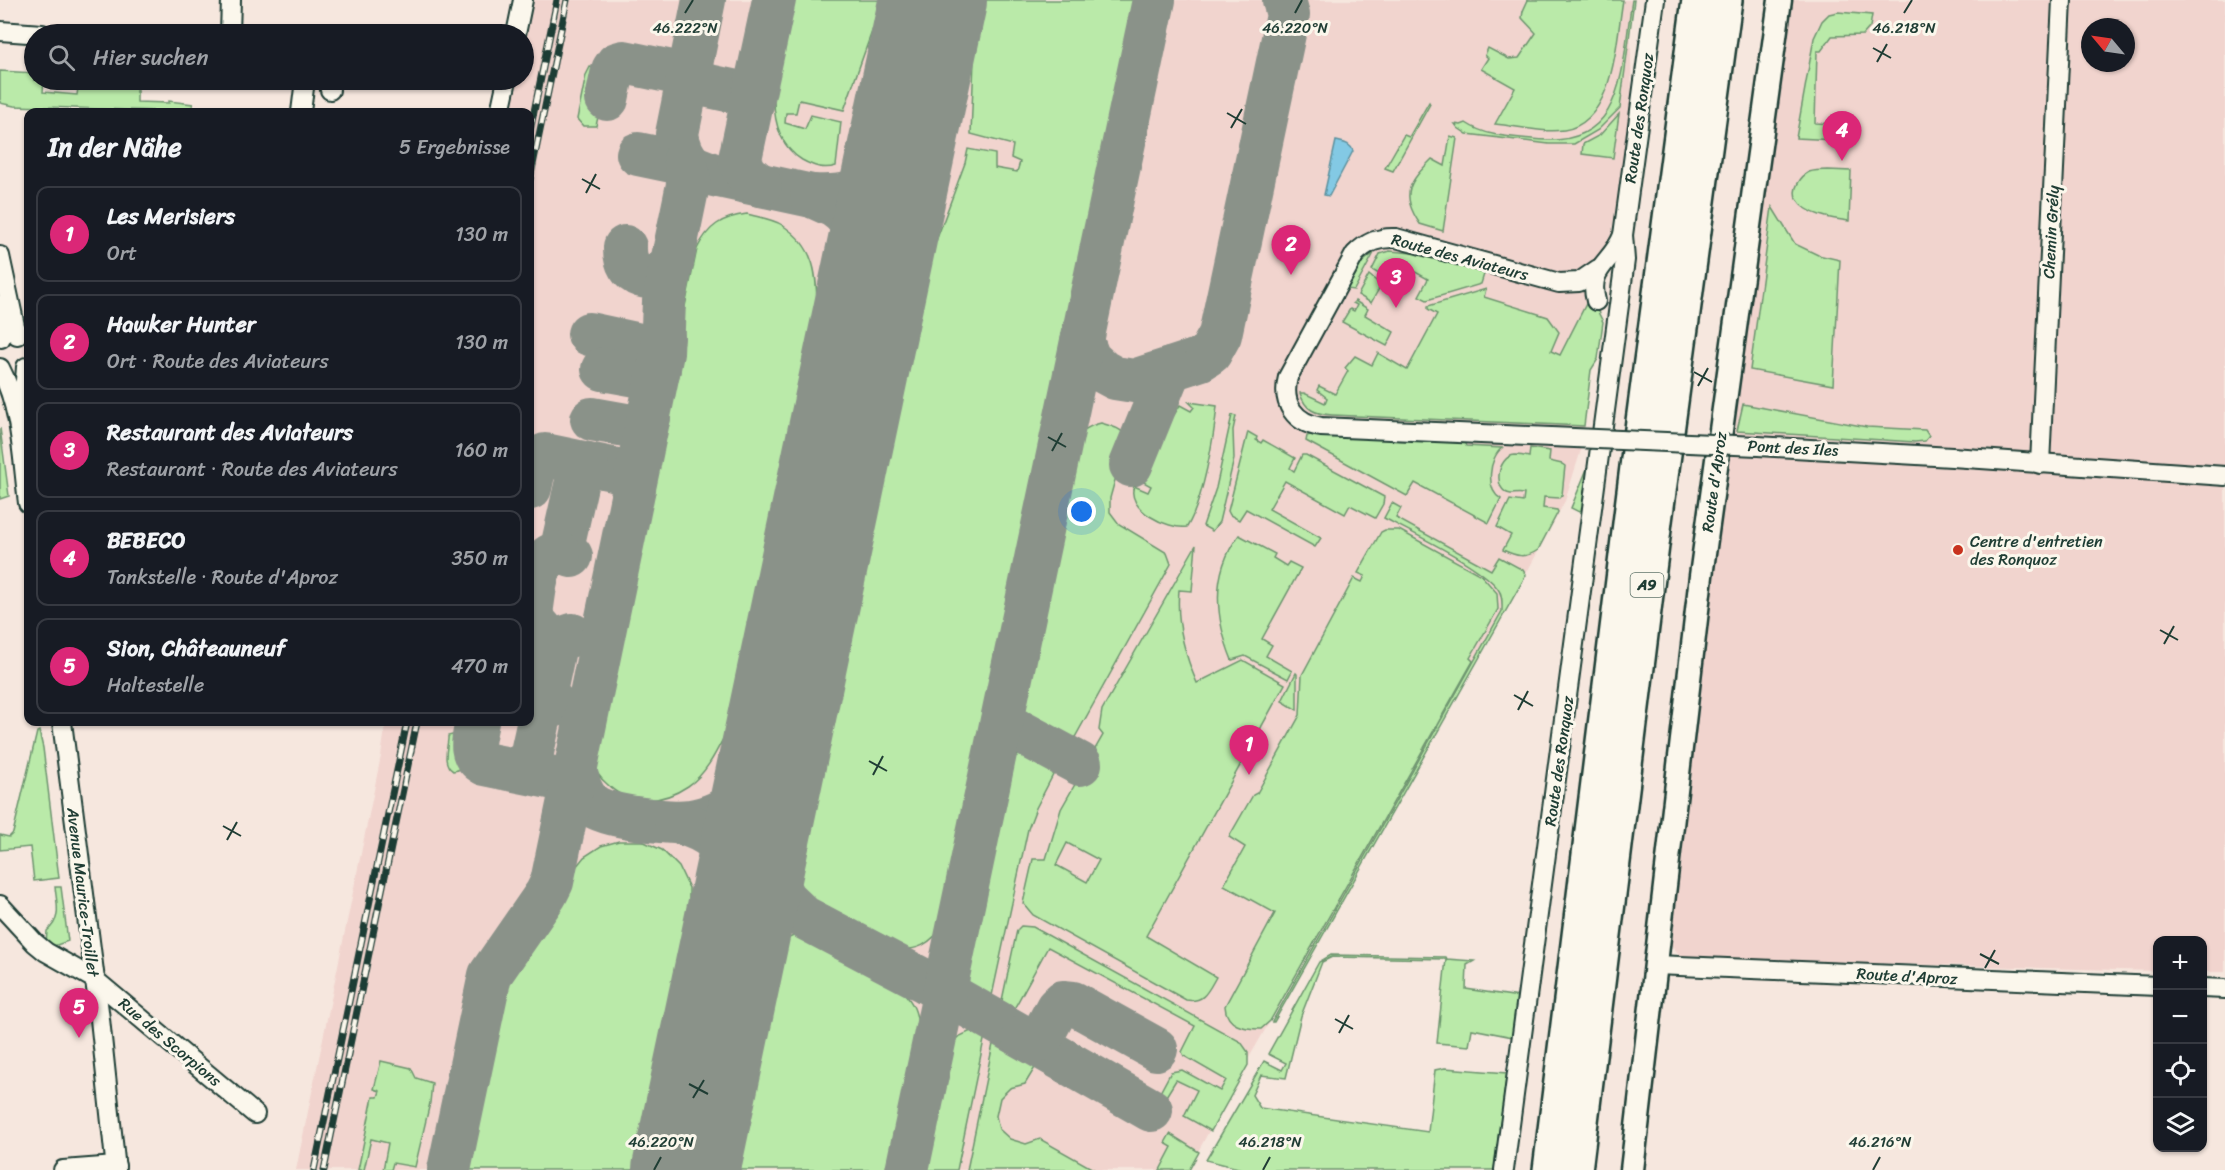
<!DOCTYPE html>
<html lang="de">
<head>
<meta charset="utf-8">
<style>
	body { margin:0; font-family:Sriracha,sans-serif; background:#242831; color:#f1f3f6 }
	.controls { position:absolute; right:18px; bottom:18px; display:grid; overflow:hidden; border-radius:12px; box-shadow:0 2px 4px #0004 }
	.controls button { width:54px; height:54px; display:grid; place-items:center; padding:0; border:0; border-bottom:2px solid #363941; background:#171b24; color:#f1f3f6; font:30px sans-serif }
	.compass { position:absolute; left:2081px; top:18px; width:54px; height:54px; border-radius:50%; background:#171b24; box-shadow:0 2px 4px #0004; rotate:299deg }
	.you { position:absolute; left:1082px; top:512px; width:21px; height:21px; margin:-15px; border:4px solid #fff; border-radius:50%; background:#1a73e8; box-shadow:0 0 0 9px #1a73e833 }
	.badge { display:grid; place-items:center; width:39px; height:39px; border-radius:50%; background:#db2777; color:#fff; font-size:20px; font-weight:700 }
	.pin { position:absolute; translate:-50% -50px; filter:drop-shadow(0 2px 3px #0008) }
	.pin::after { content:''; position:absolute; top:32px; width:21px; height:18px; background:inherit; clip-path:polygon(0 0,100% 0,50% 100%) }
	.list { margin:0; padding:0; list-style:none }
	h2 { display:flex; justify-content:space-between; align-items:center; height:78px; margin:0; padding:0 24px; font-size:26px }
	h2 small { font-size:20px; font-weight:400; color:#9ea1a6 }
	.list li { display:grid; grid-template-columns:39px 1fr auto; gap:18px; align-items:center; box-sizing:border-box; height:96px; margin:0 12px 12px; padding:0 12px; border:2px solid #363941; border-radius:12px }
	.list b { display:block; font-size:22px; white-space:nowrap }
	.list p { margin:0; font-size:20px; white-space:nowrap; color:#9ea1a6 }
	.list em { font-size:20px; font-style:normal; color:#9ea1a6 }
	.icon { flex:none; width:33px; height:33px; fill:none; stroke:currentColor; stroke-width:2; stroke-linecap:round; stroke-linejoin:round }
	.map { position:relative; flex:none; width:2225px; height:1170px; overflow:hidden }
	.search { position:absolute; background:#171b24; box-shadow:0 2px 4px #0004; left:24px; top:24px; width:510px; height:66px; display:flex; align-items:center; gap:15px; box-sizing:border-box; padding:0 21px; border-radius:33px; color:#9ea1a6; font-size:22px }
	.panel { position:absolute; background:#171b24; box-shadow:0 2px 4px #0004; left:24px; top:108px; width:510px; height:618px; border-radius:12px }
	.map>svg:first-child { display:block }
</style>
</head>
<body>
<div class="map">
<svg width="2225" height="1170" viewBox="0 0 2225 1170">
	<rect width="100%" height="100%" fill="#f6e7de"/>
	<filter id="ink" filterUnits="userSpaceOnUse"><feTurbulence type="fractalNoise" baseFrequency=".0167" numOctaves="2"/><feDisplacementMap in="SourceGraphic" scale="12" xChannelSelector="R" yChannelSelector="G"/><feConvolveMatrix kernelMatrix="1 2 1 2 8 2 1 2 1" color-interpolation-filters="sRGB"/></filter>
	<g filter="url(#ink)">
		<!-- built -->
		<g fill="#f1d4ce" fill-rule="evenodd">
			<polygon points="523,0 1632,0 1630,12 1632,100 1591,369 1581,450 1565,501 1527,572 1246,1063 1188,1170 296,1170 381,756 386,722 530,722 530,112 500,112 507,80 524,80"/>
			<path d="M1789,0H2225V972H2203L2202,940H2158L2157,971L1682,958L1667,940L1744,330ZM2090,27H2126V63H2090Z"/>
		</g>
		<!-- green -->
		<g fill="#baeaa9" stroke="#6c946e" stroke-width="1.5" fill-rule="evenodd">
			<path d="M790,0H883L879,20H876L844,110L799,100L796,113H786L785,123L805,129L811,115L841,122L836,166C823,170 813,166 802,160C753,130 781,45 790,0Z"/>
			<path d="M983,0H1142L947,921C930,945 918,953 888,948L810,905L802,897L796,883L926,268L965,163L968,149L995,154V168L1017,172L1020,162L1011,158L1013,145L971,134L975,36Z"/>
			<path d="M1528,0H1623C1616,40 1615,122 1564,130C1542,133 1517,126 1495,124L1515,88L1481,69L1488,58L1485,55L1488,48L1509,59L1519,58L1536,33L1522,18L1523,11Z"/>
			<path d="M1632,0H1634L1620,108L1598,130L1574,144H1549L1467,134L1458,128L1455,124L1461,125L1466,123C1485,136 1509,137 1532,139C1627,151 1621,68 1632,0Z"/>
			<polygon points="1838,12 1872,15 1870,27 1863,35 1832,36 1821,51 1817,51 1815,123 1859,125 1855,141 1796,138 1814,38 1822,21 1829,14"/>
			<polygon points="590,67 608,71 596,126 583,126 577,119 586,75"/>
			<polygon points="0,71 34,73 34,80 44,80 43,92 77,95 79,80 137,80 137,102 169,103 169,101 193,104 190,112 14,106 0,103"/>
			<polygon points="1429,102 1430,104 1393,171 1385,168 1404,135 1409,137"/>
			<polygon points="1619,114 1613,158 1582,154 1583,144 1600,135"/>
			<path d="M1450,136L1457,138L1443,231L1420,224C1399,194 1410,181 1432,159L1445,166Z"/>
			<path d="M1828,170L1851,171L1849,221C1833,219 1806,215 1797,199C1791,190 1801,176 1809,172C1815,170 1823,170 1828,170Z"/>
			<polygon points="1772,207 1795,244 1818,255 1840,260 1833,385 1750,370"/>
			<path d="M747,214C757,217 773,219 782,225C816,247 817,275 817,311L730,725C719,746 708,773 688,786C663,803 629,807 607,784C601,779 596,773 594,765C593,759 594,752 593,747L697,249C708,226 722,217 747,214Z"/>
			<polygon points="1390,251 1412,253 1414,251 1485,271 1481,284 1427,300 1419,296 1428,279 1401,264 1392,279 1389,280 1372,270 1380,254"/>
			<polygon points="1374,253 1354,290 1346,289 1361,263"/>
			<polygon points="1369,275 1381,285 1371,303 1358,295"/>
			<path d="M1486,289L1484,297L1548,317L1559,332L1551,351L1560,355L1587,302L1597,310L1603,322L1598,359L1591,370L1584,426L1332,415C1315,414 1305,410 1300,393H1304L1325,403L1327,398L1317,390L1319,386L1335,394L1348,371L1345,368L1355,356L1372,365L1378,353L1407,370L1437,314L1428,309V306Z"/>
			<polygon points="1355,301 1368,309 1365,315 1394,332 1387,346 1342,322 1350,309 1354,311 1357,305 1353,303"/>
			<path d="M1189,402L1217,406C1214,437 1203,501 1187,527C1168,530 1125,509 1134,486L1148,492L1151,486L1138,479L1152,454L1151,453L1180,405L1191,411L1194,407Z"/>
			<polygon points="1743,404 1867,427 1925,430 1929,436 1925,441 1915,442 1737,431"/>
			<polygon points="1232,415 1236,416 1233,430 1234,459 1219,522 1212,531 1203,526 1216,488"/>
			<path d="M1101,423C1111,426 1121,428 1127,437L1110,498V512L1119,524L1167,553L1171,564L1074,739L1027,714L1018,705L1074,442C1082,430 1088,426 1101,423Z"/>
			<polygon points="0,428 9,496 0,499"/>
			<polygon points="1248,432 1257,437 1256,440 1261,443 1263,440 1295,458 1290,468 1294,471 1302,455 1306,455 1384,497 1383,504 1375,518 1350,505 1345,514 1285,481 1269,509 1321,538 1315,547 1246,509 1239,520 1230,515 1228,511"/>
			<path d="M1310,435L1464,442L1466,446L1502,448C1489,458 1485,489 1501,499L1489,523L1415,483L1407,496L1306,441L1307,436Z"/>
			<path d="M1530,448L1550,451L1549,461L1562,464L1565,466L1562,495L1559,498L1544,497L1543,508L1557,510L1558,512L1538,550C1525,559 1516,556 1503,550L1511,535L1497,527L1510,500L1523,502L1524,494C1519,493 1514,494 1511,494C1492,492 1497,456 1515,455C1519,455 1525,456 1529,457Z"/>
			<polygon points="1587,469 1590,469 1585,511 1581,513 1571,508"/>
			<path d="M1392,503L1401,508L1396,518L1491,570L1499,557L1523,570L1526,575L1274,1022H1272L1502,611C1502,604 1503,595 1498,589C1483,567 1411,532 1384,518Z"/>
			<path d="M1385,530H1399L1481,575L1497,593L1498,609L1470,658L1473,661L1270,1021L1261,1029C1244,1029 1226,1026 1225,1006L1275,913L1224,885L1245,847L1229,837L1253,795L1257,793L1300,715L1302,675L1354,578L1362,582L1365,576L1358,573L1381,532Z"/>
			<path d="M1239,535L1275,554L1273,558L1286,566L1289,562L1301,568L1262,639L1272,645L1266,656L1292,671L1288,679L1245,656L1232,660C1215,618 1210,574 1239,535Z"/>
			<path d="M1196,545L1192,591L1179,590C1176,622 1184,653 1197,683L1243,660L1285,684L1146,936L1216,977C1208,991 1204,1003 1186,1000L1033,915L1023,903L1033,859H1046L1061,809L1103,735L1099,730L1102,710ZM1067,843L1099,860L1087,882L1056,865Z"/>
			<polygon points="1296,673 1297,674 1297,710 1282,701"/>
			<polygon points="39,731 43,748 59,878 34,881 30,847 0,850 0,835 9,837 13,833 37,732"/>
			<path d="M456,734L463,739L464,742L458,770L453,771C442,764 447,750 448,739V736Z"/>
			<path d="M1023,754L1055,771L1036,808L1028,829L990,1005L986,1006C973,999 967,985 962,970L1006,763L1010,758Z"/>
			<polygon points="619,841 642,841 662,850 679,867 689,888 689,920 636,1170 460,1170 501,980 564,882 584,857 601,846"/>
			<path d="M55,887H61L68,941L54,946L46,944L47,931C62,918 57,906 55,887Z"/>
			<polygon points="1021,926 1033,927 1241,1042 1248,1052 1248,1065 1211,1131 1184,1116 1197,1090 1176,1080 1165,1098 1157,1098 1171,1072 1182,1070 1220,1091 1226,1080 1184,1056 1182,1052 1195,1026 1048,947 1009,1018 1003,1012 1001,1005 1017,930"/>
			<path d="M800,933L813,935C843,952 900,976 914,1008C919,1020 919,1033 920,1045L894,1170H736L783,947L789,938Z"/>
			<polygon points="1331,955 1446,957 1447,959 1474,961 1467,965 1466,989 1519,997 1513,1037 1472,1029 1469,1046 1437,1043 1446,959 1332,957 1322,962 1301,1016 1286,1078 1261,1075 1252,1095 1260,1108 1428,1132 1435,1070 1445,1068 1507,1073 1494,1170 1246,1170 1206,1160 1264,1061 1282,1070 1286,1063 1268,1054 1319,962"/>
			<polygon points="973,1030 983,1032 984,1040 957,1170 920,1170 945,1050 958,1037"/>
			<polygon points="1001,1041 1039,1061 1025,1084 1010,1088 1000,1098 996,1116 999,1129 1010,1139 1026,1144 1040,1139 1095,1170 967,1170 993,1044"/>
			<polygon points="381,1061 411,1068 416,1078 432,1083 430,1103 415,1167 393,1163 391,1170 383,1170 388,1143 371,1139 364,1170 358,1170 373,1097 378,1097 380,1091 374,1089"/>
			<polygon points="1170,1134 1199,1152 1189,1170 1160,1170 1172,1147 1165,1143"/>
		</g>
		<!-- water -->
		<path fill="#83c9e4" stroke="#5b919e" stroke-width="1.5" d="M1336,141C1344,143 1350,143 1353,151L1329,196L1324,195Z"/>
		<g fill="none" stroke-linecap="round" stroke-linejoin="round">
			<!-- taxiway -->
			<g stroke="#8a9289" stroke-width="44">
				<polyline points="685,90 695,83 746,94 752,104"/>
				<polyline points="607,99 613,70 617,64 624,62 677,73 682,77 686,84"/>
				<polyline points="638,154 686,164 714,175 812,196 834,206 843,213 858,231 867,254 870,280 867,315"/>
				<path d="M693,167C683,158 679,147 677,134L704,0"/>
				<path d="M760,185C749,177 743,172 740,159L774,0"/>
				<path d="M812,196C883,200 895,166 910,106"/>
				<path d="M625,247C624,279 653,286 672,263"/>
				<polyline points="589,334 645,346 656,345 663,338"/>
				<polyline points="1082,341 1089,359 1102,371 1115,378 1134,381 1201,359 1210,353 1220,335 1288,15 1284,0"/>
				<polyline points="603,369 648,377 659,369"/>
				<polyline points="592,419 637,427 649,418"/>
				<polyline points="1131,465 1170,369"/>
				<polyline points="530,488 536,460 545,455 622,471 631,479 634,488"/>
				<polyline points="571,556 565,549 564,539 579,472 587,464"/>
				<path d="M530,635L541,629L533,620L531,613C535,593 534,556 559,553"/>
				<path d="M477,722C474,738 467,754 485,764L559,779"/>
				<polyline points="1002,722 1080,764"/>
				<path d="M575,769C578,782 581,796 592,805C606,817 672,824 690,821C708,819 727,810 740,798C760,782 771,756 778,732"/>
				<polyline points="543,775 534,768 531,757 540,716 546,709 555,705 548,697 546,687 555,645 560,639 572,635"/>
				<path d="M676,822C731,834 743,872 738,923"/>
				<polyline points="759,826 760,851 767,876 781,896 803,917 923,980 1151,1110"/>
				<polyline points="1024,1037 1033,1042 1040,1040 1057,1008 1063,1002 1073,1003 1156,1049"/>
				<polyline points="449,1170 490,975 546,894 552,882 662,353 664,301 689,180 685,159"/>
				<polyline points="907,1170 1154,0"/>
			</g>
			<!-- runway -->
			<polyline stroke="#8a9289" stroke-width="108" points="686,1170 933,0"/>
			<!-- minor casing -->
			<g stroke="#1f3d34" stroke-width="22">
				<g id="minor">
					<polyline points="0,31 42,34"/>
					<polyline points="230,34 231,0"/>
					<polyline points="516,34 523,0"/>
					<polyline points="329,80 330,90"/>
					<polyline points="301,112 305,80"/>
					<polyline points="500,112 507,80"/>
					<polyline points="0,256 17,335"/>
					<path d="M1596,301C1587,267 1612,264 1623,235L1655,0"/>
					<polyline points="0,305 1,338"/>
					<path d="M0,368C22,410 22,458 28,503"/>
					<polyline points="22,421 26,367"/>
					<path d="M1481,434L1321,427C1295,423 1281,404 1288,377L1355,254C1367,242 1379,237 1396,238L1559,283L1579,282L1598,269"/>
					<polyline points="1758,446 1952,457 2225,476"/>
					<polyline points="2040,464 2062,0"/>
					<polyline points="62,722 100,1019 116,1170"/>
					<polyline points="0,905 35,943 46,952 94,979 255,1114"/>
					<polyline points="1656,965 2158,986"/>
					<polyline points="2202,988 2225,989"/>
					<polyline points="63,1170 116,1166"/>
					<polyline points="1504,1170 1625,260 1623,235"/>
				</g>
			</g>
			<!-- tertiary casing -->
			<g stroke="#1f3d34" stroke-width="27">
				<polyline id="tertiary" points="1632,1170 1701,576 1780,0"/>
			</g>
			<!-- motorway casing -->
			<g stroke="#1f3d34" stroke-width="38">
				<g id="motorway">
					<polyline points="1550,1170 1638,459 1699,0"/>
					<polyline points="1575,1170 1655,521 1725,0"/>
				</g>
			</g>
			<!-- minor -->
			<use href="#minor" stroke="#fbf7ec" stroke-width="18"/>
			<!-- tertiary -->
			<use href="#tertiary" stroke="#fbf7ec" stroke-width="22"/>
			<!-- motorway -->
			<use href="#motorway" stroke="#fbf7ec" stroke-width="33"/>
			<!-- rail casing -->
			<g stroke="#1f3d34" stroke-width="7">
				<g id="rail">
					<polyline points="530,131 557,0"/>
					<polyline points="530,179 567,0"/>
					<polyline points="314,1170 407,722"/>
					<polyline points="324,1170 417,722"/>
				</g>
			</g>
			<!-- rail -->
			<use href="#rail" stroke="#fbf7ec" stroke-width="4.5" stroke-dasharray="14" stroke-linecap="butt"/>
			<!-- minor-bridge casing -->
			<g stroke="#1f3d34" stroke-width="22" stroke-linecap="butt">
				<polyline id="minor-bridge" points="1481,434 1758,446"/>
			</g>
			<!-- minor-bridge -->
			<use href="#minor-bridge" stroke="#fbf7ec" stroke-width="18"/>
		</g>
	</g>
	<!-- ticks -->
	<path fill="none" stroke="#1f3d34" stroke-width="2" d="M685,13L693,0M1295,13L1302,0M1904,13L1912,0M1873,48L1891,58M1877,62L1887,44M1227,113L1246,124M1231,128L1242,109M582,179L600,189M586,193L596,174M1694,372L1712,382M1698,386L1708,368M1048,437L1066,447M1052,451L1062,433M2160,630L2178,640M2164,644L2174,626M1514,695L1533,706M1518,710L1528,691M869,761L887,771M873,775L883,756M223,826L241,836M227,840L237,822M1980,954L1999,964M1985,968L1995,950M1335,1019L1353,1029M1339,1033L1349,1015M689,1084L708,1094M693,1098L704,1080M654,1170L661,1157M1263,1170L1270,1157M1873,1170L1880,1157"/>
	<!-- markers -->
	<circle fill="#c8321e" stroke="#fbf7ec" stroke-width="2" cx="1958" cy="550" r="6"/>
	<g text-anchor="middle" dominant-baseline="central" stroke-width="6" stroke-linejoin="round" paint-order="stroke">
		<!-- shield labels -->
		<rect fill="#fbf7ec" stroke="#61756b" stroke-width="1.5" x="1630.5" y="573" width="33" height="24" rx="4.5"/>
		<g font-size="15" font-weight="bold" fill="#1f3d34">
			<text x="1647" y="585">A9</text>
		</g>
		<!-- street labels -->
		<g font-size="16" fill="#1f3d34" stroke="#fbf7ec">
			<text transform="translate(1639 118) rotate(-82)">Route des Ronquoz</text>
			<text transform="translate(2051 232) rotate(-87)">Chemin Grély</text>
			<text transform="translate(1460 257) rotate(15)">Route des Aviateurs</text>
			<text transform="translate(1793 448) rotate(3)">Pont des Iles</text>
			<text transform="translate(1714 482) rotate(-82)">Route d'Aproz</text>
			<text transform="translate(1559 761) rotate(-82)">Route des Ronquoz</text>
			<text transform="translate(83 892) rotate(83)">Avenue Maurice-Troillet</text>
			<text transform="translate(1907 976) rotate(3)">Route d'Aproz</text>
			<text transform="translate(170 1042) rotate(40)">Rue des Scorpions</text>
		</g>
		<!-- poi labels -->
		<g font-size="16" fill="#1f3d34" stroke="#fbf7ec" text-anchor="start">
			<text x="1970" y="541">Centre d'entretien<tspan x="1970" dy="18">des Ronquoz</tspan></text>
		</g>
	</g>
	<g font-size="15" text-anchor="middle" fill="#1f3d34" stroke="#fbf7ec" stroke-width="6" stroke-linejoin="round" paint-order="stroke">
		<text x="685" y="33">46.222°N</text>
		<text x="1295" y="33">46.220°N</text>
		<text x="1904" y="33">46.218°N</text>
		<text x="661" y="1147">46.220°N</text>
		<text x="1270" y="1147">46.218°N</text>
		<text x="1880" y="1147">46.216°N</text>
	</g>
</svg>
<div class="controls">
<button>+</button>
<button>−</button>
<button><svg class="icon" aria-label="locate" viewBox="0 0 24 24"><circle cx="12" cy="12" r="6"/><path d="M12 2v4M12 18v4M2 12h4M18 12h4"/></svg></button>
<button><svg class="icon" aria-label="layers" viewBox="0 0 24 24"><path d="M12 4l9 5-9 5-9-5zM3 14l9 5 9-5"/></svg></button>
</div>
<svg class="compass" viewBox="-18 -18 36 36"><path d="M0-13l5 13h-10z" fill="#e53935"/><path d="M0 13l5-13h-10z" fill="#9ea1a6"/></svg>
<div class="you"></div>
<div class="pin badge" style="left:1249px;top:775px">1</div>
<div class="pin badge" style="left:1291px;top:275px">2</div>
<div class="pin badge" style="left:1396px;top:308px">3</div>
<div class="pin badge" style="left:1842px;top:161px">4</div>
<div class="pin badge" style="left:79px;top:1038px">5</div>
<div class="search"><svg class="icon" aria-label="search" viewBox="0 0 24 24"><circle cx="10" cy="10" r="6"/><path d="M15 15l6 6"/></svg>Hier suchen</div>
<section class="panel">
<h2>In der Nähe<small>5 Ergebnisse</small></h2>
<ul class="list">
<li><span class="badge">1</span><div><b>Les Merisiers</b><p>Ort</p></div><em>130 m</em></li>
<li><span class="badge">2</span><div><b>Hawker Hunter</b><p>Ort · Route des Aviateurs</p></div><em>130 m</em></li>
<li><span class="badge">3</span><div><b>Restaurant des Aviateurs</b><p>Restaurant · Route des Aviateurs</p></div><em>160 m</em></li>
<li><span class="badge">4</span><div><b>BEBECO</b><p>Tankstelle · Route d'Aproz</p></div><em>350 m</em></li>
<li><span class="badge">5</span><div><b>Sion, Châteauneuf</b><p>Haltestelle</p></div><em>470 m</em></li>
</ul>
</section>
</div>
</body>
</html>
